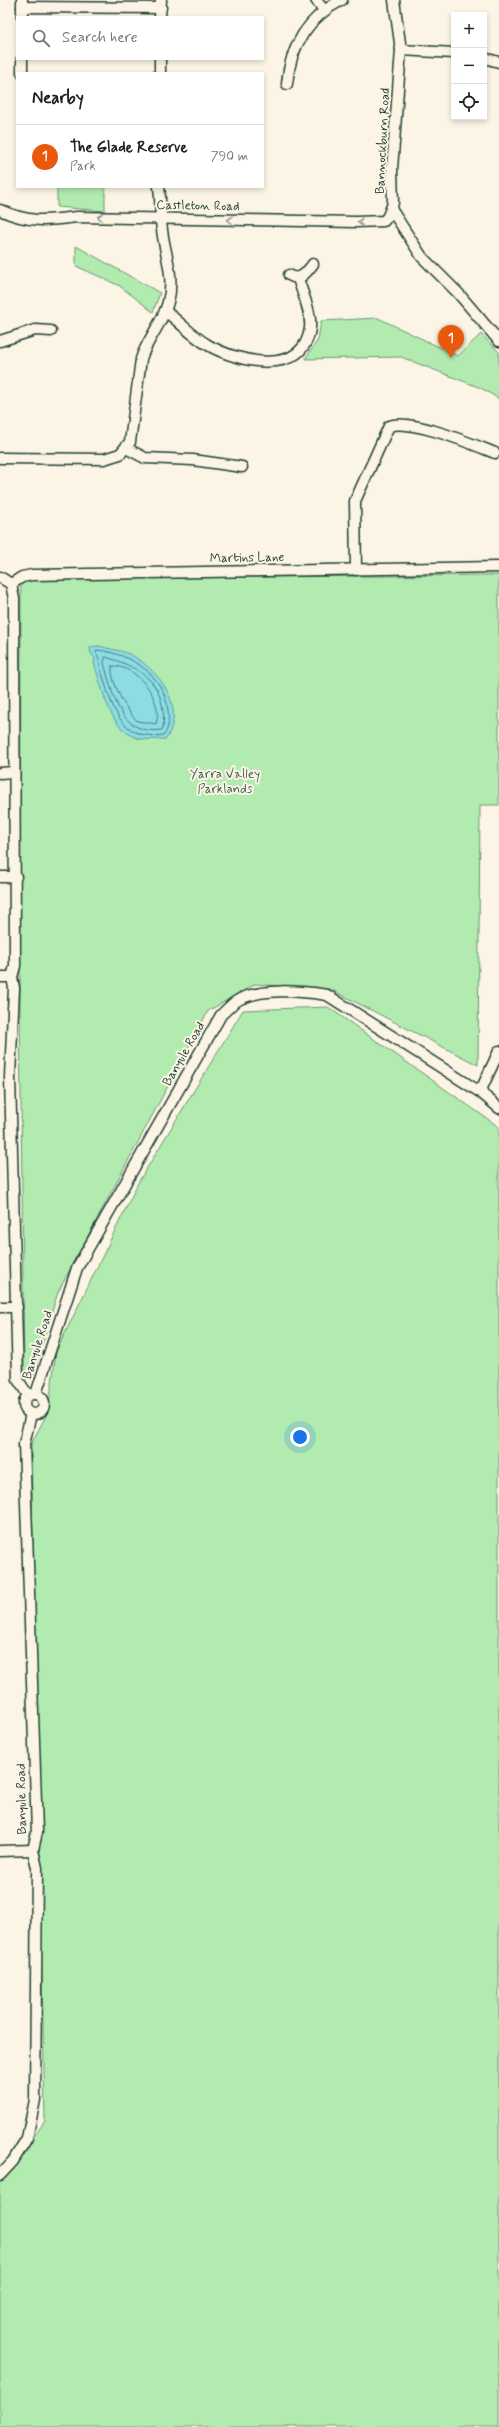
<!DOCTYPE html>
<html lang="en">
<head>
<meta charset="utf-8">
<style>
	body { margin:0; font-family:Mynerve,sans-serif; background:#f6f6f6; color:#222 }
	.controls { position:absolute; right:12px; top:12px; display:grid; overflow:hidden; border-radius:0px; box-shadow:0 2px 6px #0003 }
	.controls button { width:36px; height:36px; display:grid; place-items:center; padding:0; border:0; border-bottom:1px solid #e0e0e0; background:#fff; color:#222; font:20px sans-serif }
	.you { position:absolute; left:300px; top:1437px; width:14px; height:14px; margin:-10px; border:3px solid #fff; border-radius:50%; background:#1a73e8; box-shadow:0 0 0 6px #1a73e833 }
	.badge { display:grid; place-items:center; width:26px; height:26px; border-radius:50%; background:#ea580c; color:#fff; font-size:13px; font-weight:700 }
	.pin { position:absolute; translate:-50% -33px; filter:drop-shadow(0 1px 2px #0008) }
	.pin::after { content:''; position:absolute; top:21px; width:14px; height:12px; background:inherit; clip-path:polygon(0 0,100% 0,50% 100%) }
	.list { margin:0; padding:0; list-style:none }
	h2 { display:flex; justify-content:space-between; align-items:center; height:52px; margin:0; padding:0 16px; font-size:17px }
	h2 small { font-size:13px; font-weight:400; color:#767676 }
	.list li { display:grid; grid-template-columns:26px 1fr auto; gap:12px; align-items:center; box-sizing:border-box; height:64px; padding:0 16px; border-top:1px solid #e0e0e0 }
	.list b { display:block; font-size:15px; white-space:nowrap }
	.list p { margin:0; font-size:13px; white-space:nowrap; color:#767676 }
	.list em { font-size:13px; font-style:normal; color:#767676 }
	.icon { flex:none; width:22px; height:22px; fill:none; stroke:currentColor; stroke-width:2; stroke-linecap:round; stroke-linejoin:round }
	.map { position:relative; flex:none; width:499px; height:2427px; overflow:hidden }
	.search { position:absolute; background:#fff; box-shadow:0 2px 6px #0003; left:16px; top:16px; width:248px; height:44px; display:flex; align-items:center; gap:10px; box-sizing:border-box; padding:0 14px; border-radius:0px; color:#767676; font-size:15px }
	.panel { position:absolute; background:#fff; box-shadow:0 2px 6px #0003; left:16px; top:72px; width:248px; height:116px; border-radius:0px }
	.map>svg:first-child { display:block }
</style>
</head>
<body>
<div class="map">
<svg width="499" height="2427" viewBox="0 0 499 2427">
	<rect width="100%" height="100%" fill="#fcf5e5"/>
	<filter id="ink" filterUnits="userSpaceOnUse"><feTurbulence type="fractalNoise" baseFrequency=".025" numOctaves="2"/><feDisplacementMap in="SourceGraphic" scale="8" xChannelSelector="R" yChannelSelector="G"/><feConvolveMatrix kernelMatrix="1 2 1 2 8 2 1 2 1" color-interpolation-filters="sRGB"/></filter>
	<g filter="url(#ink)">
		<!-- green -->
		<g fill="#b2ebaf" stroke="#689472">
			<polygon points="57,187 105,187 105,211 57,207"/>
			<polygon points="76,246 160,293 153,312 120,286 76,266"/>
			<polygon points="378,318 458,356 481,334 499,352 499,399 481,388 401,357 305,359 318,340 321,321"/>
			<polygon points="499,575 499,805 480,805 478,1065 332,990 255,984 208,1011 58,1292 32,1378 27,1379 24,1372 20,1008 21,582 31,579"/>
			<polygon points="328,1007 499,1127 499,2427 0,2427 0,2183 45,2121 31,1444 48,1412 56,1352 139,1181 243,1010"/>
		</g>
		<!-- water -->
		<path fill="#8bdce5" stroke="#609c9e" d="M99,646C108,649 121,650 129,654C159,669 187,707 166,739C158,739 149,740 141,739C109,732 103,690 94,663L95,658L91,654L90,647Z"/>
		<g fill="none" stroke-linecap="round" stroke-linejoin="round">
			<!-- shore -->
			<g stroke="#4a7d7b" stroke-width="1">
				<path d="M98,650C131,654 165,675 168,711C169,720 169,728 164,735C118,741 112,705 101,670C99,664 100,657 96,653Z"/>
				<path d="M106,657C135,666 160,678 163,711C164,717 164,725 162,730C119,736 113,694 104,663Z"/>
				<path d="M112,666C137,665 164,700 156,724L137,721C126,710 110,682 112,666Z"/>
			</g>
			<!-- minor casing -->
			<g stroke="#1f3d34" stroke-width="13">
				<g id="minor">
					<polyline points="316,0 324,10"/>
					<polyline points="22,7 161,8"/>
					<polyline points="22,17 22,0"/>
					<polyline points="160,17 161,0"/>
					<polyline points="401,50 454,53"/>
					<polyline points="484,58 499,62"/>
					<polyline points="22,73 22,59"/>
					<polyline points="160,73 160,59"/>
					<path d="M287,84C290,47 308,17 342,0"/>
					<polyline points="391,209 422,257 458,293 499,341"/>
					<path d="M0,210C29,223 46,221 77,217L356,222L384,221L388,216L393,203L392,169L401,50L394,0"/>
					<path d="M289,275C300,282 306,273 313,264"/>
					<path d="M165,311C180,322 192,336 208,345C237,362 304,378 310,328C312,313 302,293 298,278"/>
					<polyline points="0,341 35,330 51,331"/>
					<polyline points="126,448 145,458 193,460 242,467"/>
					<path d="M0,458L104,459L120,454L130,442L141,359C147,339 163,323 168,302C175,276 165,255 162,230C160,216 161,201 159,187"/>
					<path d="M356,570L355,501L389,426C411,418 472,444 495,453"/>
					<polyline points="0,577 11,584 14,599 15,966 12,977 14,988 10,1077 18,1380 28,1395"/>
					<polyline points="11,584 22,577 32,575 499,567"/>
					<polyline points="0,773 14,772"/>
					<polyline points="0,877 16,877"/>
					<polyline points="0,977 12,977"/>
					<polyline points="480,1092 499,1051"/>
					<polyline points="0,1307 17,1307"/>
					<circle cx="34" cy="1404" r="10"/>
					<path d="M36,1394L77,1268L221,1015C225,1011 230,1006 235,1002C257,987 302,991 327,995L480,1092L499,1108"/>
					<polyline points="0,1851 33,1850"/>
					<polyline points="0,2175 13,2161 27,2138 35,2100 37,1868 33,1850 37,1832 24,1444 31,1414"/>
				</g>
			</g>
			<!-- minor -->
			<use href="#minor" stroke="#fcf5e5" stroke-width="10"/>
		</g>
		<!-- one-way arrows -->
		<defs><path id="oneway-chevron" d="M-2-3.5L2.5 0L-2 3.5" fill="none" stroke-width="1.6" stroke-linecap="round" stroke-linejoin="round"/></defs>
		<g stroke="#8e998c">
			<use href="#oneway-chevron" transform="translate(100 217) rotate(-179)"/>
			<use href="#oneway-chevron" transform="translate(230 220) rotate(-179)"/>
			<use href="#oneway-chevron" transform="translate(360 222) rotate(180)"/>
		</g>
	</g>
	<g text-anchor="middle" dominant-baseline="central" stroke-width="4" stroke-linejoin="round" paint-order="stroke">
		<!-- street labels -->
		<g font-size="13" fill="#1f3d34" stroke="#fcf5e5">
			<text transform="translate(383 141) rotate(-87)">Bannockburn Road</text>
			<text transform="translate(198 206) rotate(1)">Castleton Road</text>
			<text transform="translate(247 558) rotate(-1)">Martins Lane</text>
			<text transform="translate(184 1054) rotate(-60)">Banyule Road</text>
			<text transform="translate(38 1345) rotate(-72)">Banyule Road</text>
			<text transform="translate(22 1799) rotate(-91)">Banyule Road</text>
		</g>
		<!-- park labels -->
		<g font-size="13" fill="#3c604d" stroke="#fcf5e5">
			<text x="225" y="774">Yarra Valley<tspan x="225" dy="15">Parklands</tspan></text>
		</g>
	</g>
</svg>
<div class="controls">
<button>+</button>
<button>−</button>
<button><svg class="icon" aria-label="locate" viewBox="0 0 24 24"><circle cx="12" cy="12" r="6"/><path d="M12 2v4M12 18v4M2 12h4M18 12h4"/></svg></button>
</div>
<div class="you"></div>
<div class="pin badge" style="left:451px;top:358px">1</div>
<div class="search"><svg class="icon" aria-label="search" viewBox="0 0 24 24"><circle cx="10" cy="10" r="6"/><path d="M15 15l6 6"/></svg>Search here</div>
<section class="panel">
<h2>Nearby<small></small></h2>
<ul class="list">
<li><span class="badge">1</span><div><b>The Glade Reserve</b><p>Park</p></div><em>790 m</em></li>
</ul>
</section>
</div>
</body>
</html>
